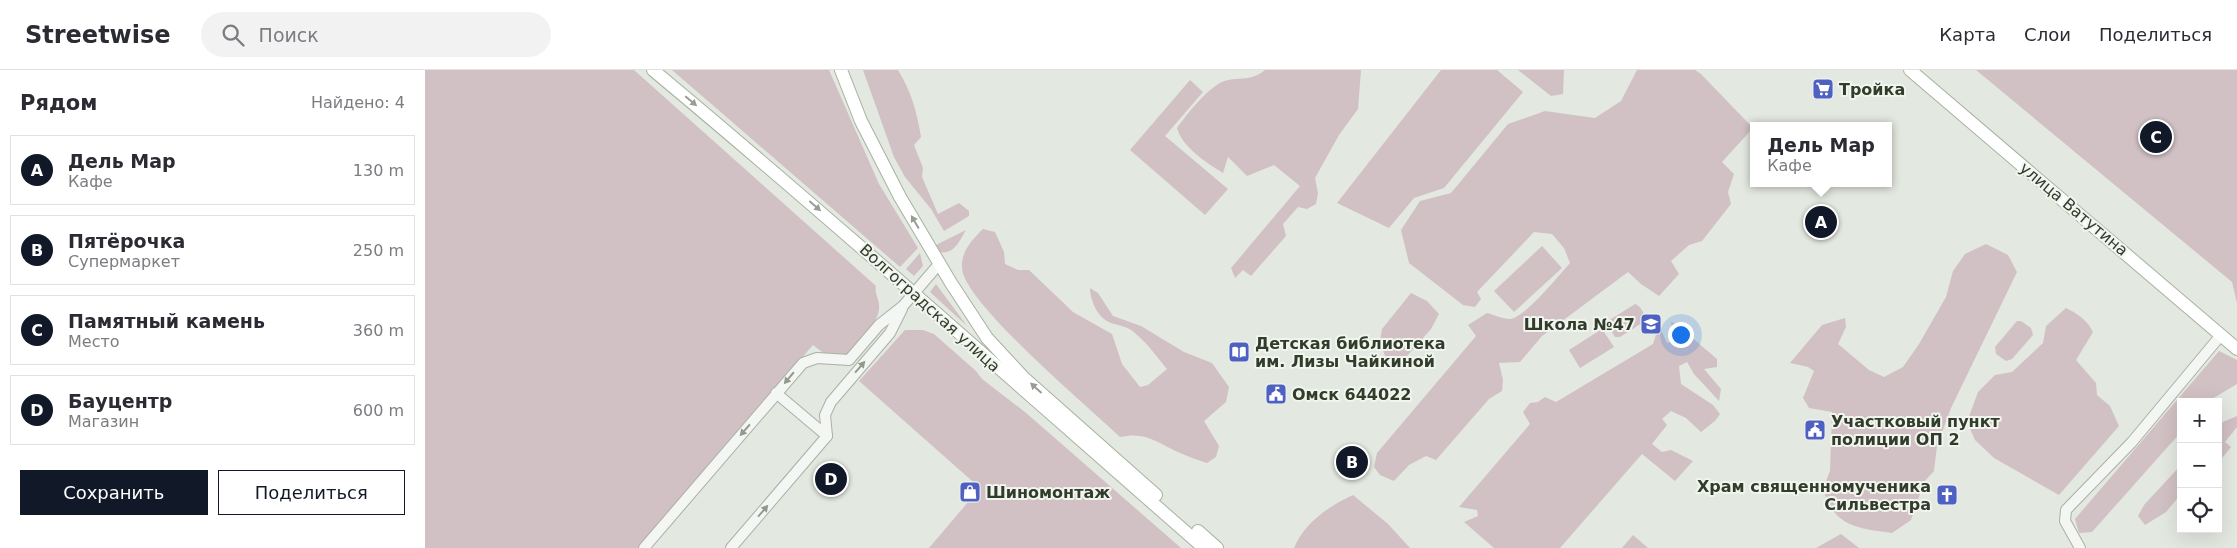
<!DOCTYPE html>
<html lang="ru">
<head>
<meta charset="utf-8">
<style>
	body { margin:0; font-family:"DejaVu Sans",sans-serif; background:#f2f2f3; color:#2b2b33 }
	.controls { position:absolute; right:15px; bottom:15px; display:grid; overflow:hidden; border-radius:0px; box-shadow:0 5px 20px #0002 }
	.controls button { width:45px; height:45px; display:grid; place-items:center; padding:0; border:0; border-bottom:1px solid #e1e1e2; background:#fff; color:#2b2b33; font:25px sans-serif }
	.you { position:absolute; left:1255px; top:264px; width:18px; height:18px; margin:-12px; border:4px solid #fff; border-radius:50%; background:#1a73e8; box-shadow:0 0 0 8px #1a73e833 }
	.badge { display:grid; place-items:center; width:32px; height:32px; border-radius:50%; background:#111827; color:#fff; font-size:16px; font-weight:700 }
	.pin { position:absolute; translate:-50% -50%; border:2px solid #fff; box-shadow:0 1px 5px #0006 }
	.popup { position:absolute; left:1325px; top:52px; width:142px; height:65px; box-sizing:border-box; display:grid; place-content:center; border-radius:0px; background:#fff; filter:drop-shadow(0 1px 4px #0005); font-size:16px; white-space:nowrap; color:#7c7c81 }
	.popup b { font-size:19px; color:#2b2b33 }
	.popup::after { content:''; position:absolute; left:50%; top:100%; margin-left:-10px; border:10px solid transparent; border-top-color:#fff }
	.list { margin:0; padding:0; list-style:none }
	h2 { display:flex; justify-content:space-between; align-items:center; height:65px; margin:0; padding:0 20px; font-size:21px }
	h2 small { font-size:16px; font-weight:400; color:#7c7c81 }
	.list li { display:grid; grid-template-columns:32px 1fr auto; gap:15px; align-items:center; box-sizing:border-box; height:70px; margin:0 10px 10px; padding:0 10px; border:1px solid #e1e1e2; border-radius:0px }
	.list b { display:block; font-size:19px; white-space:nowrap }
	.list p { margin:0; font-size:16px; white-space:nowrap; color:#7c7c81 }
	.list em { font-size:16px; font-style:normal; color:#7c7c81 }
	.actions { display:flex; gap:10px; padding:15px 20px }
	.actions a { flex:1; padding:11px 0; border:1px solid #111827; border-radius:0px; text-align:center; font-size:18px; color:#111827 }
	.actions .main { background:#111827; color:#fff }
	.icon { flex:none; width:28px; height:28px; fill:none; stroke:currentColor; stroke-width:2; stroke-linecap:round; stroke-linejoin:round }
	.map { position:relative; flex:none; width:1812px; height:478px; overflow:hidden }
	header { display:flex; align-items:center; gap:30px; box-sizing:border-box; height:70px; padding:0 25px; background:#fff; border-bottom:1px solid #e1e1e2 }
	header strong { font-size:24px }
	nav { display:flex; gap:28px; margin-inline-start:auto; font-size:18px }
	.search { width:350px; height:45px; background:#f2f2f3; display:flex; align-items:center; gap:12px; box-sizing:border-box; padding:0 18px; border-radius:28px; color:#7c7c81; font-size:19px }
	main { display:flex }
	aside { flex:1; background:#fff }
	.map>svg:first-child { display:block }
</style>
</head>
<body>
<header>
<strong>Streetwise</strong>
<div class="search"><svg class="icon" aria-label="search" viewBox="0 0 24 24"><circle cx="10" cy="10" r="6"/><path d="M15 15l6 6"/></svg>Поиск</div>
<nav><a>Карта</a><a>Слои</a><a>Поделиться</a></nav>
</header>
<main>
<aside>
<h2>Рядом<small>Найдено: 4</small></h2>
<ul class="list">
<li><span class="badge">A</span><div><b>Дель Мар</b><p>Кафе</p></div><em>130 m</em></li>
<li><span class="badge">B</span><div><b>Пятёрочка</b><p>Супермаркет</p></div><em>250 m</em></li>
<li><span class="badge">C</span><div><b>Памятный камень</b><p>Место</p></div><em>360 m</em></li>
<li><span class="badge">D</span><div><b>Бауцентр</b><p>Магазин</p></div><em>600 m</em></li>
</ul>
<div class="actions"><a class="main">Сохранить</a><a>Поделиться</a></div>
</aside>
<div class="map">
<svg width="1812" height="478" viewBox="0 0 1812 478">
	<rect width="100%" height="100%" fill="#e3e8e0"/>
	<!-- green -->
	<g fill="#d1c1c5">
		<path d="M0,0H209L451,216C449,223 455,230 454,239C452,258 429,276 417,289L405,288L388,275L213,478H0Z"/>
		<polygon points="247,0 404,0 454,114 493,178 475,197"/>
		<path d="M438,0H473C486,21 492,42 496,67L489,75L498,98L497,107L513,144L534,133L544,141V146L519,161L506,139L480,107L469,87Z"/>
		<path d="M840,0H936L933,39L914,65L890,108L893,123L891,134L882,139L873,137L858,154L861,166L826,206L818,200L810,208L806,198L875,116L849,95L822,106L803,87L798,103C782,93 757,77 752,58C762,44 786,13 803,10C819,7 826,11 840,0Z"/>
		<polygon points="1016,0 1072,0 1098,22 1019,118 989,128 964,158 912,133"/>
		<polygon points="1093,0 1139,0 1138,24 1126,26"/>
		<path d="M1212,0H1270L1276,4L1328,58L1297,92L1309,104L1303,122L1306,134L1277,171L1264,175L1246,191L1254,204L1234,226L1216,214L1203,202L1117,266L1095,292L1074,293L1078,310L1077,321L1064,329L1011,390L1001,386L984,395L969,411L955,405L949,397L952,383L1051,266L1043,255L1062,243C1069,245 1078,249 1085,249C1102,246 1133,206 1145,193L1139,178L1127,164L1109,162L1052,222L1056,229L1050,237L1038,235L984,193L976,160L995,131L1026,123L1083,54L1120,41L1170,48L1196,31Z"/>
		<polygon points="1551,0 1812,0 1812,233 1807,212"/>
		<polygon points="765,10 778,22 740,66 803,119 780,145 705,80"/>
		<path d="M558,159L570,162L579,182L580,194L593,200H604L648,242L687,264L697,294L715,317L723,315L742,299C732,287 723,274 711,264C703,256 695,256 686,253C673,249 665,230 665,218L673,223L688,246L716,256L759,282L787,293L804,317L801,332L779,351L794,376L791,387L782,393C773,390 764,387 755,383C733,373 721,361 695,367C666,339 538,232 537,198C536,181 547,170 558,159Z"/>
		<path d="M541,160C535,170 529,185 515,182L511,175Z"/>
		<path d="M1561,174L1583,185L1592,202L1526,338L1512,376L1509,401L1499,412L1486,450L1467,463C1432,458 1409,457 1398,419L1405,401L1407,342L1384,338L1378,328L1389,301L1383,297L1365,293L1397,255L1420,248L1421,257L1413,274L1444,300L1459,307L1478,297L1494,274L1521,227L1528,201L1540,184Z"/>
		<polygon points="1117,176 1137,198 1089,242 1069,221"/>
		<polygon points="495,183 498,196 489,206 481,199"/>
		<polygon points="511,214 542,256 505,222"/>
		<polygon points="986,223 1002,231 1014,244 1006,259 974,295 960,286 955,271 957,259"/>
		<path d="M1210,234C1215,235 1221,245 1220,251L1195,267H1190L1183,256V251Z"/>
		<path d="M1641,238C1653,244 1662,250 1668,262L1651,290L1671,313L1672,325L1685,336L1694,356L1634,425L1569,388L1550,370L1542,352L1553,322L1570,305L1587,302L1618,273L1621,256Z"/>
		<polygon points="1592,251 1596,251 1606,258 1608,265 1587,289 1581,291 1571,284 1570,277"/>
		<polygon points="1246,252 1251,254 1292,289 1292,297 1279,299 1296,319 1294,331 1269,304 1262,292 1254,296 1256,314 1288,335 1295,344 1291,350 1276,362 1261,348 1246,341 1237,349 1242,355 1227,374 1237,382 1246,380 1268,391 1250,411 1217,384 1135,478 1069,478 1039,452 1053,446 1052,440 1034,437 1105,354 1098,342 1105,333 1113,332 1120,327 1131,332 1228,274 1234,255 1242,273 1249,271"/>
		<polygon points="1177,259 1189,277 1155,298 1144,280"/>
		<polygon points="480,260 498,260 509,264 551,301 557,309 600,342 756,478 504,478 555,418 434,311"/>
		<polygon points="1794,281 1812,290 1812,314 1782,332 1756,332 1756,362 1667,462 1654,463 1650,449"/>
		<polygon points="1812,346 1812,357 1800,372 1806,377 1797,388 1793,384 1793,354"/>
		<polygon points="1756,395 1756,424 1741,442 1720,455 1713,446 1719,435"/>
		<path d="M928,425L963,454L985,478H869C879,453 904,436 928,425Z"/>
		<polygon points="1416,464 1434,478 1391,478"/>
		<polygon points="1208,465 1223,478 1197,478"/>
	</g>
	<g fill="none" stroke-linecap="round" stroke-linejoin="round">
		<!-- minor casing -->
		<g stroke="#aab1a6" stroke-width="12">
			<g id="minor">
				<polyline points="351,323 402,366"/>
				<polyline points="219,478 378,293 392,288 424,290 454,255 478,236 514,194"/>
				<polyline points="306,478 402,366 400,345 406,332 465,263 477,239"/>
				<polyline points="1655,478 1640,451 1641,440 1707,372 1796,265"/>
			</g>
		</g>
		<!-- major casing -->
		<g stroke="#a7b2a0" stroke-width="14">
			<g id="major">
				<path d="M228,0C415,156 596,318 779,478"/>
				<polyline points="416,0 436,51 475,127 526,213 562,268 599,308 731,425"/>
				<polyline points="1485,0 1812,279"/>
				<polyline points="773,461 792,478"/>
			</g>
		</g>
		<!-- minor -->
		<use href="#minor" stroke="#f3f6f2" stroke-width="10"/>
		<!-- major -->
		<use href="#major" stroke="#fff" stroke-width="12"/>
	</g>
	<!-- one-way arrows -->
	<defs><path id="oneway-solid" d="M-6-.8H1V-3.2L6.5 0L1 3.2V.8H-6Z" transform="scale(1.25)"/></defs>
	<g fill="#989e94">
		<use href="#oneway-solid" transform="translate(266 31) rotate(40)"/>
		<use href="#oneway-solid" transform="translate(390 136) rotate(41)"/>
		<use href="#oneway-solid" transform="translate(490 152) rotate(-120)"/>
		<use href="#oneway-solid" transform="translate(611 318) rotate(-138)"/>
	</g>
	<g fill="#929a8e">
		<use href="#oneway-solid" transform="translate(435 297) rotate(-49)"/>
		<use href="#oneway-solid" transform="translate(364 308) rotate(130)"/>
		<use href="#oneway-solid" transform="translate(320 360) rotate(131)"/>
		<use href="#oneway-solid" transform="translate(338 441) rotate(-49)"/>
	</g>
	<!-- icons -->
	<defs>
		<g id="supermarket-square" transform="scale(1.125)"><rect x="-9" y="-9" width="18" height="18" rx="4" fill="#4e61c3" stroke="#f2f5ef"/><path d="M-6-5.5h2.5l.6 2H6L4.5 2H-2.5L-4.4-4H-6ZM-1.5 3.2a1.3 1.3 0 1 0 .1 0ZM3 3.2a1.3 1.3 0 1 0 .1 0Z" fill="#fff"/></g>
		<g id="school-square" transform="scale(1.125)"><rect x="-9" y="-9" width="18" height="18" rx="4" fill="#4e61c3" stroke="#f2f5ef"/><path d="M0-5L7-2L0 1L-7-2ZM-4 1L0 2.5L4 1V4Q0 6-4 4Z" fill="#fff"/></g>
		<g id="library-square" transform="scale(1.125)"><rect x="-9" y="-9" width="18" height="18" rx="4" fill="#4e61c3" stroke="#f2f5ef"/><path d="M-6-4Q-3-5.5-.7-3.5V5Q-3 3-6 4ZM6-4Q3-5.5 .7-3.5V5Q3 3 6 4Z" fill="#fff"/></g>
		<g id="civic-square" transform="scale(1.125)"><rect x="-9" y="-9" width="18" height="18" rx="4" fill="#4e61c3" stroke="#f2f5ef"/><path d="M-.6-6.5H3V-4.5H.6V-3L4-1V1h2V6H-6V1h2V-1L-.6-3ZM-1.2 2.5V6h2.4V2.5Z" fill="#fff"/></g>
		<g id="shop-square" transform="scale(1.125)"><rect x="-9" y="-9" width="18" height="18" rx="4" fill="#4e61c3" stroke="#f2f5ef"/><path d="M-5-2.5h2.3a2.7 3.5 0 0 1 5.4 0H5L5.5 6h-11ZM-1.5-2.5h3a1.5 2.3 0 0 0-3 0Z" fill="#fff"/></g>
		<g id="church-square" transform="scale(1.125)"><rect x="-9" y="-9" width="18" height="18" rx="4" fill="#4e61c3" stroke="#f2f5ef"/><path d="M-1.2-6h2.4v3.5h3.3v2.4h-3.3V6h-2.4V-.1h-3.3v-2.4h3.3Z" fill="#fff"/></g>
	</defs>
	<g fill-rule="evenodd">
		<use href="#supermarket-square" x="1398" y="19"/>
		<use href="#school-square" x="1226" y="254"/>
		<use href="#library-square" x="814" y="282"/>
		<use href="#civic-square" x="851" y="324"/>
		<use href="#civic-square" x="1390" y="360"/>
		<use href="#shop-square" x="545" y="422"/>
		<use href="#church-square" x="1522" y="425"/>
	</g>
	<g text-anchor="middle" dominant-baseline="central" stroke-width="4" stroke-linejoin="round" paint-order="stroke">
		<!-- poi labels -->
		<g font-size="16" font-weight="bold" fill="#313d2a" stroke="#f2f5ef" text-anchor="start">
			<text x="1414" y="19">Тройка</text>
			<text x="1210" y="254" text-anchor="end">Школа №47</text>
			<text x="830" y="273">Детская библиотека<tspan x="830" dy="18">им. Лизы Чайкиной</tspan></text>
			<text x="867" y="324">Омск 644022</text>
			<text x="1406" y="351">Участковый пункт<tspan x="1406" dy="18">полиции ОП 2</tspan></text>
			<text x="1506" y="416" text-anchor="end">Храм священномученика<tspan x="1506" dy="18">Сильвестра</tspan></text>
			<text x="561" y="422">Шиномонтаж</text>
		</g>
		<!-- street labels -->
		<g font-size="16" fill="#313d2a" stroke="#f2f5ef">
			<text transform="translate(1649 139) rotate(40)">улица Ватутина</text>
			<text transform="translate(505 238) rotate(42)">Волгоградская улица</text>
		</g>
	</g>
</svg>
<div class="controls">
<button>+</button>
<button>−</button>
<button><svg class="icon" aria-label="locate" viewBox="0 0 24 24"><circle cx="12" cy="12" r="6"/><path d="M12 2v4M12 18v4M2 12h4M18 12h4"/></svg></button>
</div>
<div class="you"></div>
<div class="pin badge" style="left:1396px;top:152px">A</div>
<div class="popup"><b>Дель Мар</b>Кафе</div>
<div class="pin badge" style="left:927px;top:392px">B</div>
<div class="pin badge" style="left:1731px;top:67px">C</div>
<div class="pin badge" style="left:406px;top:409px">D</div>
</div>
</main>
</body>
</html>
